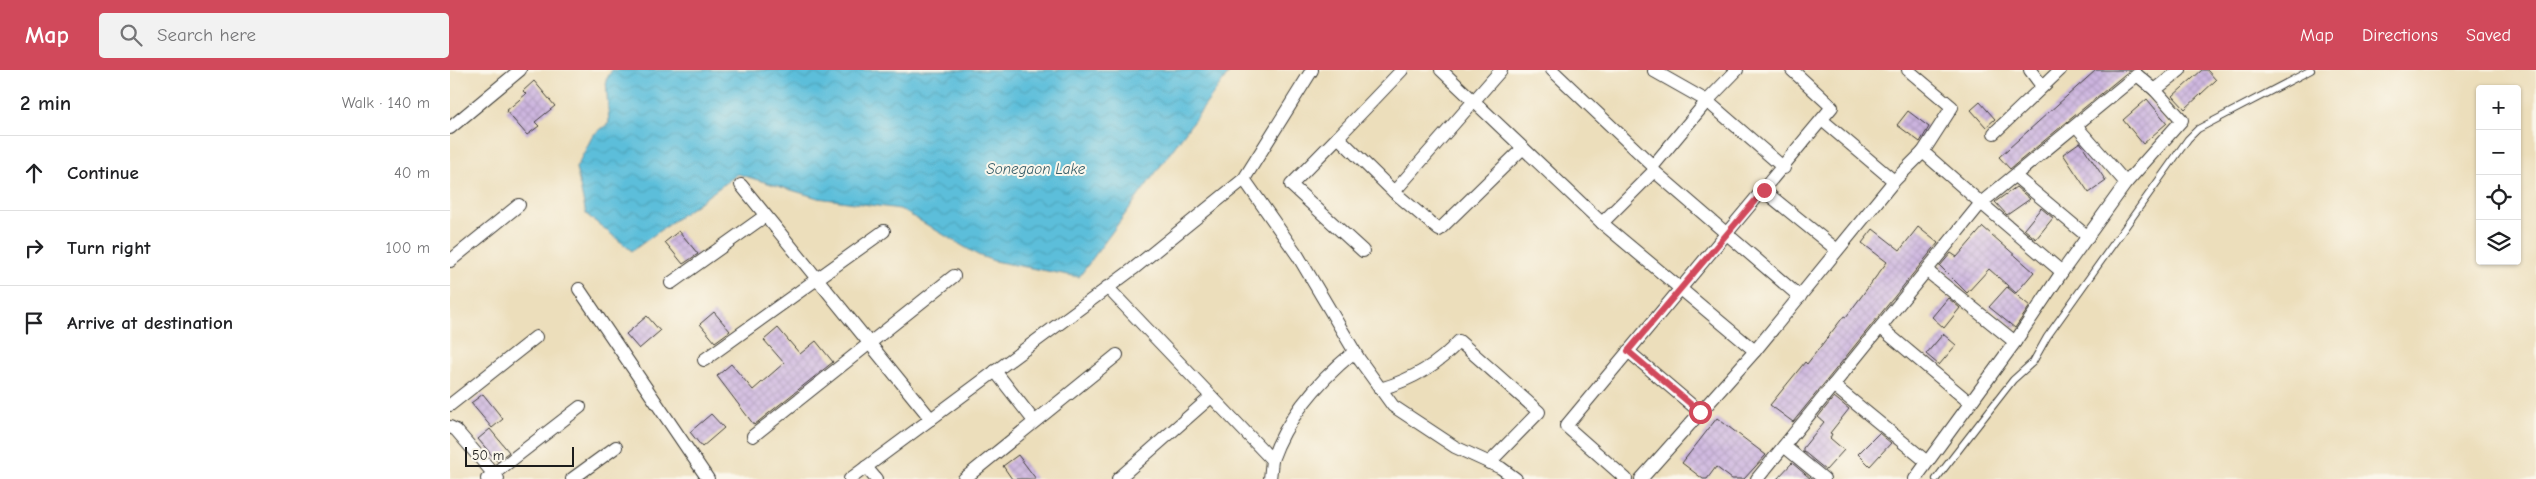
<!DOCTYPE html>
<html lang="en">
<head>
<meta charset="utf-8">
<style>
	body { margin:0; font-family:"Comic Neue",sans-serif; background:#f2f2f2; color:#202124 }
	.controls { position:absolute; right:15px; top:15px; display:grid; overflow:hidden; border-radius:5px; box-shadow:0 1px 4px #0004 }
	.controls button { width:45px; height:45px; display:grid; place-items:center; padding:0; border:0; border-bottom:1px solid #e0e0e0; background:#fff; color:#202124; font:25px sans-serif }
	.scale { position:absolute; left:15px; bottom:12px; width:109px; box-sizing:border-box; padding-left:5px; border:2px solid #1c1c1c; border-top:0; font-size:14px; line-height:18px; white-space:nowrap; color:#1c1c1c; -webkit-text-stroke:4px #fbf7ec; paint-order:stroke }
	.stop { position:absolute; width:15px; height:15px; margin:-11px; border:4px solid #d1495b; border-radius:50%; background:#fff }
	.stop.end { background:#d1495b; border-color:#fff; box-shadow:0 1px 5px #0008 }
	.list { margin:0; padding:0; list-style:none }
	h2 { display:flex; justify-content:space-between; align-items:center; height:65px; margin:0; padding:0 20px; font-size:21px }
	h2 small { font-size:16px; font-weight:400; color:#757577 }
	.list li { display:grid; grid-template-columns:32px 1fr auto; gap:15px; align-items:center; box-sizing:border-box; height:75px; padding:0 20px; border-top:1px solid #e0e0e0 }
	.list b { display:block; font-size:19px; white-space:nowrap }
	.list em { font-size:16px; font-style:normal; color:#757577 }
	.icon { flex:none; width:28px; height:28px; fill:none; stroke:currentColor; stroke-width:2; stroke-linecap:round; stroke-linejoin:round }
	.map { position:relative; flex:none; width:2086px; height:409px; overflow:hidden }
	header { display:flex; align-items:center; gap:30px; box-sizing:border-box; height:70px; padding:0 25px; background:#d1495b; color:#fff }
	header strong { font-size:24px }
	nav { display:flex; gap:28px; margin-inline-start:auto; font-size:18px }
	.search { width:350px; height:45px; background:#f2f2f2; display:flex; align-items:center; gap:12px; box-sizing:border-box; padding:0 18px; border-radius:5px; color:#757577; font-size:19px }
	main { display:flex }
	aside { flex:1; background:#fff }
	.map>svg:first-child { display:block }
</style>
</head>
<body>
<header>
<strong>Map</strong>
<div class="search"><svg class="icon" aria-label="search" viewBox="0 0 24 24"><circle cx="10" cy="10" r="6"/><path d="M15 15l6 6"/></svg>Search here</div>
<nav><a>Map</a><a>Directions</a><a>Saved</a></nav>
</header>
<main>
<aside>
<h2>2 min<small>Walk · 140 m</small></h2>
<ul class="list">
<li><svg class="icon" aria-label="ahead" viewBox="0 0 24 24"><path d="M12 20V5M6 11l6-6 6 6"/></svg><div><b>Continue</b></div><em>40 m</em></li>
<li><svg class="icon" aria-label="right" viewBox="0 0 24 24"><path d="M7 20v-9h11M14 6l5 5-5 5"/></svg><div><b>Turn right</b></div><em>100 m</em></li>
<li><svg class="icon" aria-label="arrive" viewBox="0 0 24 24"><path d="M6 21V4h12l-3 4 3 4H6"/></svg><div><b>Arrive at destination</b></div></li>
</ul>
</aside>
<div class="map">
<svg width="2086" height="409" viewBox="0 0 2086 409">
	<defs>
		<pattern id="water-waves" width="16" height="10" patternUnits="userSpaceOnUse" patternTransform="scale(1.25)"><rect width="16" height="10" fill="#5cbeda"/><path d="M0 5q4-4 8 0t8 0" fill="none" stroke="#4fa3ba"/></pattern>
		<pattern id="building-cross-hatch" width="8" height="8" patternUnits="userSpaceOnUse" patternTransform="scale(1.25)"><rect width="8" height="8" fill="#ccb4df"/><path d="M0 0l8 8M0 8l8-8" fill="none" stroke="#af9abf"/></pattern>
	</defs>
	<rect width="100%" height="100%" fill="#fbf7ec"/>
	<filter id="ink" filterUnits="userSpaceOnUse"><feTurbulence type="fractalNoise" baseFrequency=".02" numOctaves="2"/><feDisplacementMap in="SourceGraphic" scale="10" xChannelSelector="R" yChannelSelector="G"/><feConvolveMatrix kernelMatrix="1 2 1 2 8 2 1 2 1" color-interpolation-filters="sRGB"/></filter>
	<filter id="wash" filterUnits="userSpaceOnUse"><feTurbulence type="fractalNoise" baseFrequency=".0096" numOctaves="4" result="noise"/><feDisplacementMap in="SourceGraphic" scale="20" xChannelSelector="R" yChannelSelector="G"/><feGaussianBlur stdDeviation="1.12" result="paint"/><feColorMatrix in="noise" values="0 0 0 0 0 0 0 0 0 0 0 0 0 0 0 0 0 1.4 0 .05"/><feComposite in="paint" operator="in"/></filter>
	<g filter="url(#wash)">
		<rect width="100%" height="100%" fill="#ecdebb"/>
		<!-- water -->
		<polygon fill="url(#water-waves)" stroke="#3c6d7b" points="162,0 781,0 629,207 544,191 528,185 450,139 368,128 288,104 182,181 136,144 126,98 143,65 159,53 156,10"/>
		<g id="blocks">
			<!-- building -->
			<g fill="url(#building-cross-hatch)">
				<polygon points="1646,0 1680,0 1560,99 1549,87"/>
				<polygon points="1752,0 1757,0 1766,10 1735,39 1723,26"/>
				<polygon points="84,11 105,36 85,52 89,56 77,65 56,41 76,24 73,21"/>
				<polygon points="1697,29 1717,53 1693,74 1673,50"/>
				<polygon points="1530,32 1545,49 1536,57 1521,40"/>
				<polygon points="1458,41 1479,57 1470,72 1447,55"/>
				<polygon points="1630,72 1656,111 1639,123 1613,84"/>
				<polygon points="1566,117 1580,129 1557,145 1545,132"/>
				<polygon points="1591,138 1603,148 1586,169 1574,159"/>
				<polygon points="1468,157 1488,173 1343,352 1320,335 1355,292 1357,294 1394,246 1396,247 1437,192 1412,173 1423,159 1450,180"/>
				<polygon points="1533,157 1584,202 1566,223 1539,199 1517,223 1490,196 1501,183 1507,187"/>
				<polygon points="229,161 248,184 233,194 215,172"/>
				<polygon points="1557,217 1580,236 1565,258 1539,237"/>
				<polygon points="1498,228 1510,238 1494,258 1482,247"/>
				<polygon points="264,242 280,261 265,272 250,254"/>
				<polygon points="197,246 210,261 189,279 176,264"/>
				<polygon points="328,258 350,284 366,271 383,292 304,355 267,306 281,294 303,320 334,293 314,270"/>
				<polygon points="1493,264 1506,275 1489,295 1476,284"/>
				<polygon points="33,324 53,349 42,358 21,333"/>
				<polygon points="1384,327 1399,339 1380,363 1382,364 1380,368 1394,380 1376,400 1353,381 1353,378 1374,352 1368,347"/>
				<polygon points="261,344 274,358 252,377 240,362"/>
				<polygon points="1267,348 1316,385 1294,409 1282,409 1266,397 1257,409 1253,409 1232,393"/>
				<polygon points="40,359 59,382 47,391 28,369"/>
				<polygon points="1429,363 1441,373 1420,396 1408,384"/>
				<polygon points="568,385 586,409 562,409 553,396"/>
				<polygon points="1342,393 1361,409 1327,409"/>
			</g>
		</g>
	</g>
	<g filter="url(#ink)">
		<use href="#blocks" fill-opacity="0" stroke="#3b3934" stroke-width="1"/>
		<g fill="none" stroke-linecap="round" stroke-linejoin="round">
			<!-- service casing -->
			<g stroke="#3b3934" stroke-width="8">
				<polyline id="service" points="1486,409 1563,310 1583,292 1597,267 1738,69 1748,59 1861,0"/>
			</g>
			<!-- minor casing -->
			<g stroke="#3b3934" stroke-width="14">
				<g id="minor">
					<polyline points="952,0 888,67 944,122 1051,0"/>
					<polyline points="991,0 1152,153 1305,281"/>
					<polyline points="1102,0 1203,96"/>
					<polyline points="1458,0 1502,37 1473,82"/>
					<polyline points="1580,0 1592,16"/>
					<polyline points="1204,1 1257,31 1334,98"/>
					<polyline points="1372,50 1444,111"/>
					<polyline points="1627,57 1676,113"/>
					<polyline points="0,58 70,0"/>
					<polyline points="1544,63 1610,0"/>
					<polyline points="888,67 841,115 913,181"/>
					<polyline points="1204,101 1350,227"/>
					<polyline points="1565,106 1638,167"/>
					<polyline points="794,109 848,186 909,289 943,336 1005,377 1051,398 1066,409"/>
					<polyline points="291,115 481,349"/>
					<polyline points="1313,120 1387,180"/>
					<polyline points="944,122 989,160 1073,78"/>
					<polyline points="1152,153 1204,101 1203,96 1257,31 1287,0"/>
					<polyline points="0,191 69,135"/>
					<polyline points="1477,201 1565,272 1612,202"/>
					<polyline points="221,213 315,146"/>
					<polyline points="657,217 822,390 820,409"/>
					<polyline points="129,219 258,409"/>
					<polyline points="1431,258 1519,332"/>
					<polyline points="1178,281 1250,342"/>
					<polyline points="254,290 434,161"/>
					<polyline points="545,301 584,351"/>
					<polyline points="1383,315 1477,392"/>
					<path d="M930,319C961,310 988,295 1009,271L1089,342L1039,393"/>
					<polyline points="0,335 86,267"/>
					<polyline points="0,357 6,360 48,409"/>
					<polyline points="303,366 504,206"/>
					<polyline points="1334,376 1374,409"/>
					<path d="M822,390C837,347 870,310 904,282"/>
					<polyline points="416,397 426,409"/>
					<polyline points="37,409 130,337"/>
					<polyline points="122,409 166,377"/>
					<polyline points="400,409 683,199 794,109 862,0"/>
					<polyline points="514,409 667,285"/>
					<polyline points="668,409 761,327"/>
					<polyline points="1176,409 1116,356 1382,37 1342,0"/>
					<polyline points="1191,409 1305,281 1444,111 1473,82 1531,133 1687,5 1705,20 1730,0"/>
					<polyline points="1307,409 1531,133 1612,202 1676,113 1732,50 1705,20"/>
					<polyline points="1465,409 1565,272"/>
				</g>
			</g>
			<!-- service -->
			<use href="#service" stroke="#fff" stroke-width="6"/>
			<!-- minor -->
			<use href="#minor" stroke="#fff" stroke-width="12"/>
		</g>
	</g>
	<g fill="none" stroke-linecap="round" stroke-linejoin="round" filter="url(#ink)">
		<!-- route -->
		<polyline stroke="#d1495b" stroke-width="6" points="1250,342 1178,281 1314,120"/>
	</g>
	<g text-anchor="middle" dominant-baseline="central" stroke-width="4" stroke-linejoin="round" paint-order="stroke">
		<!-- water labels -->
		<g font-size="15" font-style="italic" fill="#365d68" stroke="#fbf7ec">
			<text x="586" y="99">Sonegaon Lake</text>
		</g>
	</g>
</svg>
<div class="controls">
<button>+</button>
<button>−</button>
<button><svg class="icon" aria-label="locate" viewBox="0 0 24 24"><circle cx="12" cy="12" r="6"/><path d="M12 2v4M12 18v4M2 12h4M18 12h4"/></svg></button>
<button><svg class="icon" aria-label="layers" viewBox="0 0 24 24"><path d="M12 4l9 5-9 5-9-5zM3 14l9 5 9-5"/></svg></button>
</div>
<div class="scale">50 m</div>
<div class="stop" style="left:1250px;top:342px"></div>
<div class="stop end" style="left:1314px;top:120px"></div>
</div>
</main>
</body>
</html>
